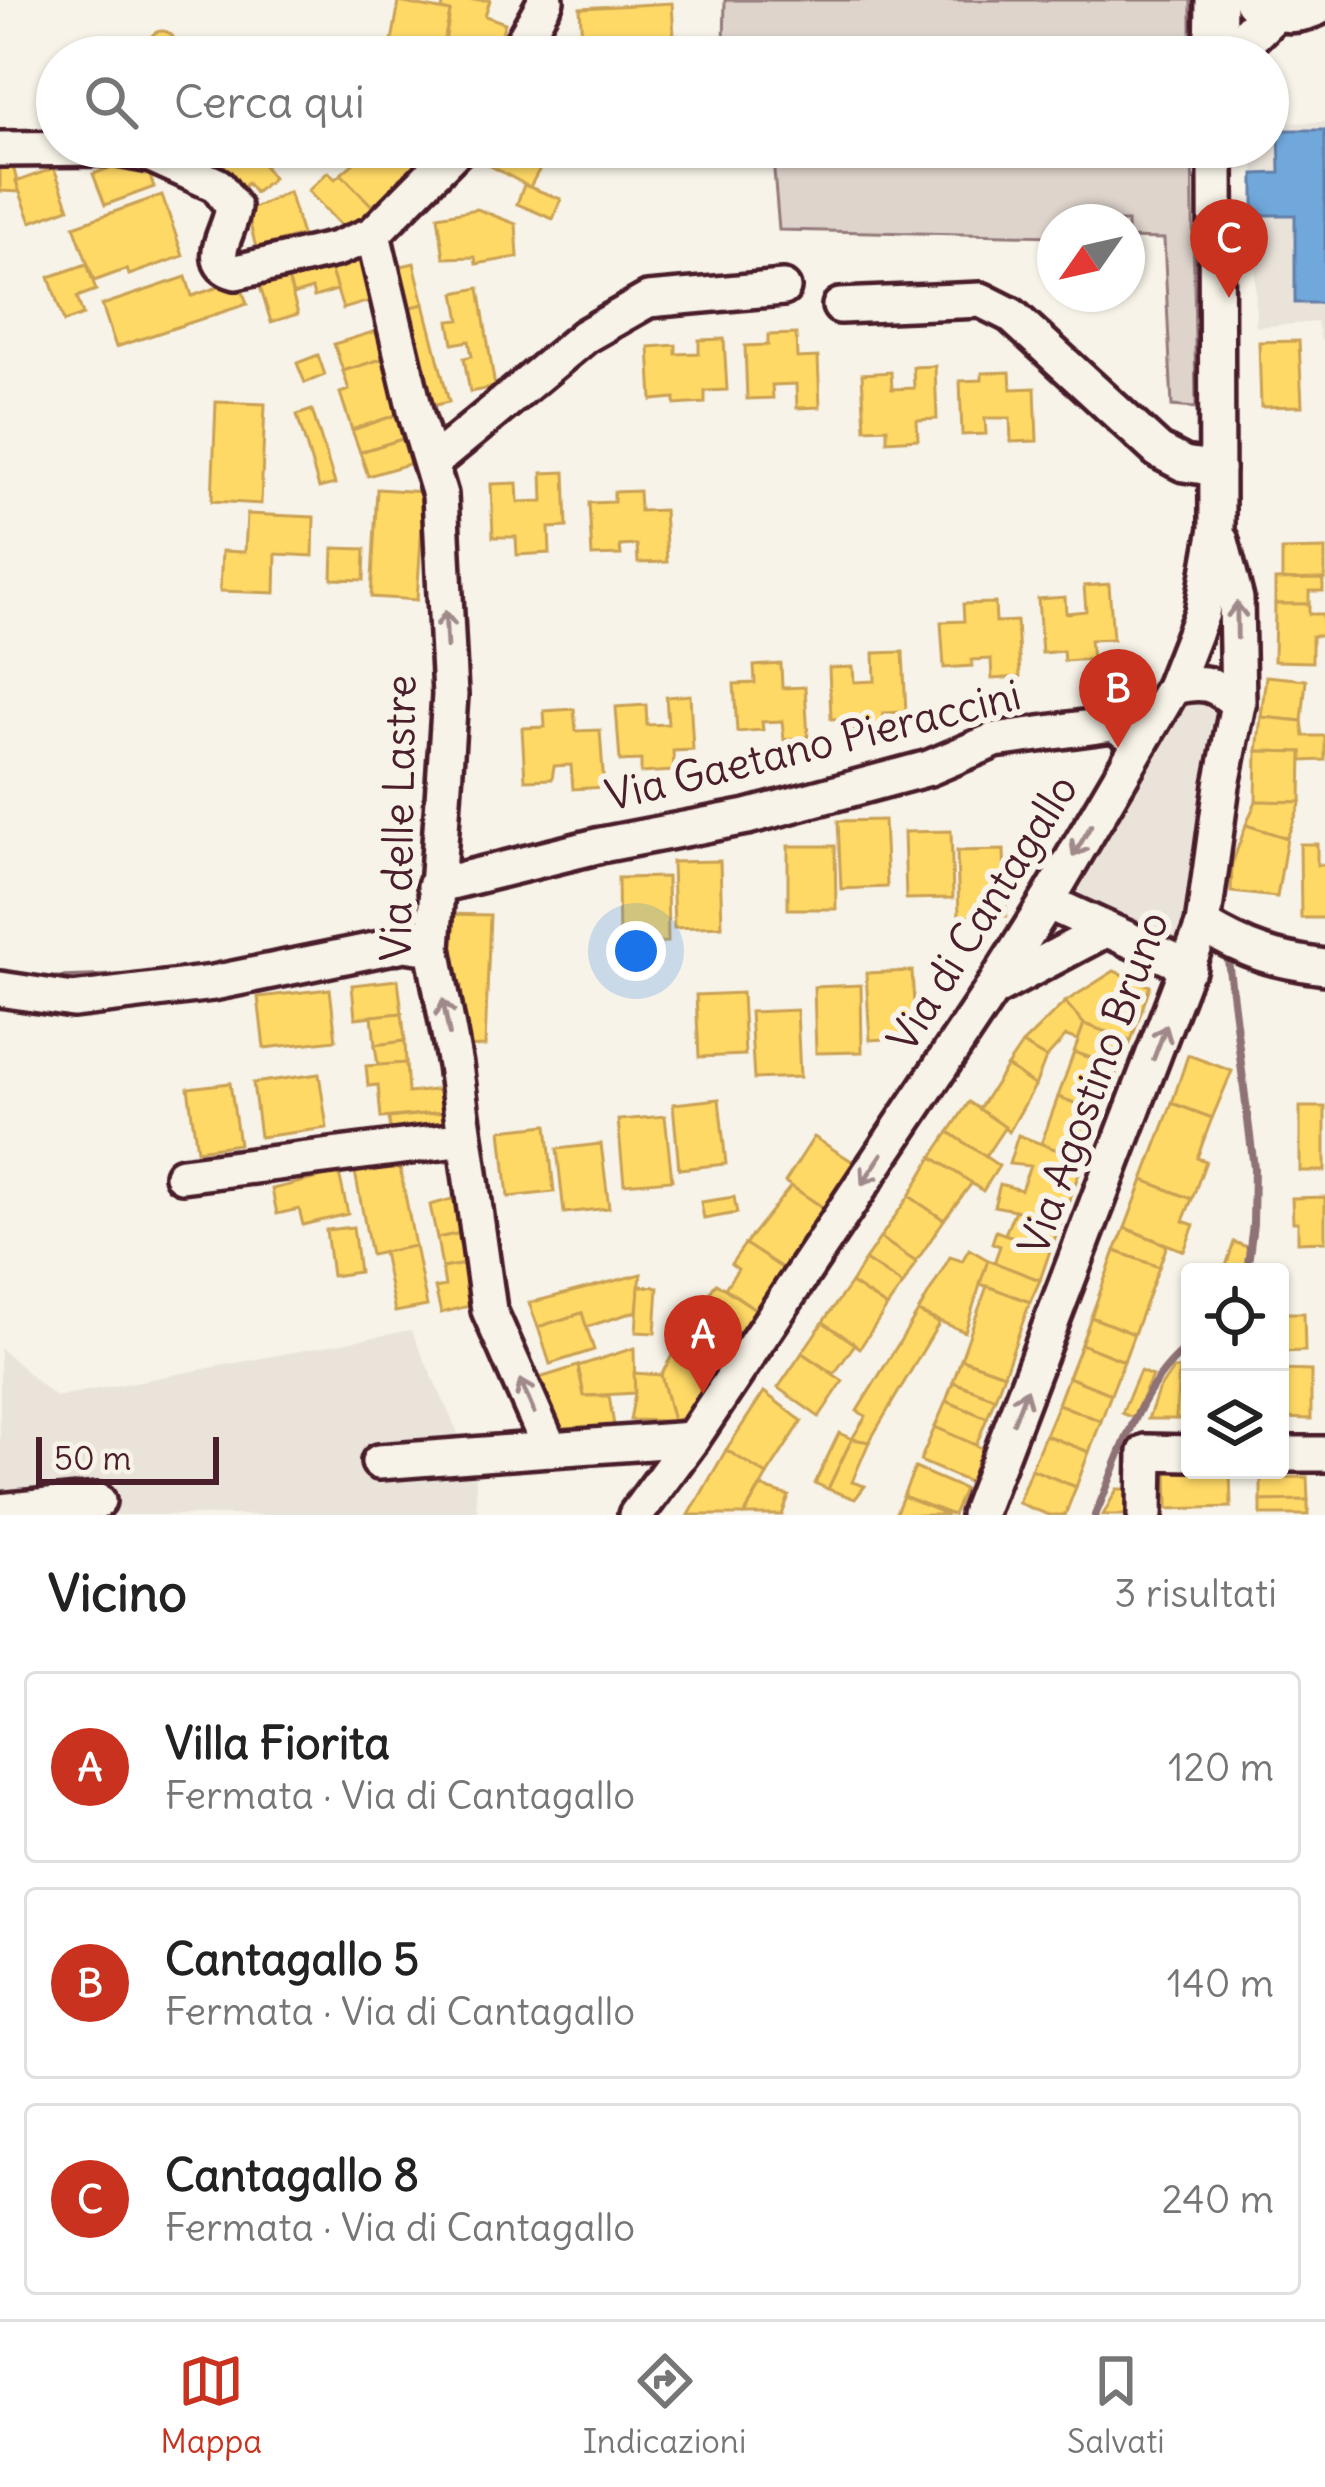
<!DOCTYPE html>
<html lang="it">
<head>
<meta charset="utf-8">
<style>
	body { margin:0; font-family:Delius,sans-serif; background:#f2f2f2; color:#222 }
	.controls { position:absolute; right:36px; bottom:36px; display:grid; overflow:hidden; border-radius:12px; box-shadow:0 3px 9px #0004 }
	.controls button { width:108px; height:108px; display:grid; place-items:center; padding:0; border:0; border-bottom:3px solid #e0e0e0; background:#fff; color:#222; font:60px sans-serif }
	.compass { position:absolute; left:1037px; top:204px; width:108px; height:108px; border-radius:50%; background:#fff; box-shadow:0 3px 9px #0004; rotate:236deg }
	.scale { position:absolute; left:36px; bottom:30px; width:183px; box-sizing:border-box; padding-left:12px; border:6px solid #4a1f2b; border-top:0; font-size:33px; line-height:42px; white-space:nowrap; color:#4a1f2b; -webkit-text-stroke:9px #f7f3e8; paint-order:stroke }
	.you { position:absolute; left:636px; top:951px; width:42px; height:42px; margin:-30px; border:9px solid #fff; border-radius:50%; background:#1a73e8; box-shadow:0 0 0 18px #1a73e833 }
	.badge { display:grid; place-items:center; width:78px; height:78px; border-radius:50%; background:#c8321e; color:#fff; font-size:39px; font-weight:700 }
	.pin { position:absolute; translate:-50% -99px; filter:drop-shadow(0 3px 6px #0008) }
	.pin::after { content:''; position:absolute; top:63px; width:42px; height:36px; background:inherit; clip-path:polygon(0 0,100% 0,50% 100%) }
	.list { margin:0; padding:0; list-style:none }
	h2 { display:flex; justify-content:space-between; align-items:center; height:156px; margin:0; padding:0 48px; font-size:51px }
	h2 small { font-size:39px; font-weight:400; color:#767676 }
	.list li { display:grid; grid-template-columns:78px 1fr auto; gap:36px; align-items:center; box-sizing:border-box; height:192px; margin:0 24px 24px; padding:0 24px; border:3px solid #e0e0e0; border-radius:12px }
	.list b { display:block; font-size:45px; white-space:nowrap }
	.list p { margin:0; font-size:39px; white-space:nowrap; color:#767676 }
	.list em { font-size:39px; font-style:normal; color:#767676 }
	.icon { flex:none; width:66px; height:66px; fill:none; stroke:currentColor; stroke-width:2; stroke-linecap:round; stroke-linejoin:round }
	.map { position:relative; flex:none; width:1325px; height:1515px; overflow:hidden }
	.search { position:absolute; background:#fff; box-shadow:0 3px 9px #0004; left:36px; right:36px; top:36px; height:132px; display:flex; align-items:center; gap:30px; box-sizing:border-box; padding:0 42px; border-radius:66px; color:#767676; font-size:45px }
	.sheet { height:804px; background:#fff }
	nav { display:flex; justify-content:space-around; align-items:center; box-sizing:border-box; height:168px; border-top:3px solid #e0e0e0; background:#fff; font-size:33px; color:#767676 }
	nav a { display:grid; justify-items:center; gap:6px }
	nav .on { color:#c8321e }
	.map>svg:first-child { display:block }
</style>
</head>
<body>
<div class="map">
<svg width="1325" height="1515" viewBox="0 0 1325 1515">
	<rect width="100%" height="100%" fill="#f7f3e8"/>
	<filter id="ink" filterUnits="userSpaceOnUse"><feTurbulence type="fractalNoise" baseFrequency=".00833" numOctaves="2"/><feDisplacementMap in="SourceGraphic" scale="24" xChannelSelector="R" yChannelSelector="G"/><feConvolveMatrix kernelMatrix="1 2 1 2 8 2 1 2 1" color-interpolation-filters="sRGB"/></filter>
	<g filter="url(#ink)">
		<!-- built -->
		<g fill="#eae3da">
			<polygon points="1325,122 1325,340 1321,340 1317,322 1256,327 1254,147 1268,147 1268,123"/>
			<polygon points="1188,692 1224,706 1213,784 1180,942 1075,898"/>
			<polygon points="411,1330 475,1470 477,1515 0,1515 0,1348 55,1397"/>
		</g>
		<!-- green -->
		<g fill="#ded4cc" stroke="#947a7c" stroke-width="3">
			<polygon points="725,0 1191,0 1191,57 799,57 799,46 724,45"/>
			<polygon points="772,147 1192,147 1196,408 1172,406 1164,239 1127,238 1127,222 1055,222 1055,236 779,230"/>
		</g>
		<!-- homes -->
		<g fill="#ffd966" stroke="#c9a154" stroke-width="3">
			<polygon points="444,0 490,0 485,16 505,23 495,54 445,42 450,12 442,10"/>
			<polygon points="399,2 450,12 441,56 391,47"/>
			<polygon points="672,3 675,54 583,57 580,8"/>
			<circle cx="162" cy="44" r="13"/>
			<polygon points="179,147 218,147 222,158 187,166"/>
			<polygon points="248,147 287,147 264,166 273,178 255,193 247,183 238,194 218,175 228,160"/>
			<polygon points="372,147 422,147 430,160 374,208 341,174"/>
			<polygon points="479,147 526,147 546,157 530,187 474,157"/>
			<polygon points="143,156 154,187 105,205 93,174"/>
			<polygon points="0,159 11,159 20,192 0,191"/>
			<polygon points="54,168 69,208 31,222 16,182"/>
			<polygon points="328,172 335,179 341,174 374,208 348,233 308,191"/>
			<polygon points="524,185 561,199 553,219 517,204"/>
			<polygon points="289,192 302,235 256,248 247,211"/>
			<polygon points="162,195 183,256 129,275 127,269 94,281 74,226"/>
			<polygon points="477,209 516,224 518,257 476,264 475,257 444,258 438,216"/>
			<polygon points="366,244 383,297 343,309 326,256"/>
			<polygon points="326,256 337,290 314,297 312,289 293,295 285,269"/>
			<polygon points="414,263 424,304 399,310 389,269"/>
			<polygon points="87,264 96,290 77,297 83,315 64,322 49,277"/>
			<polygon points="285,269 298,314 271,322 257,277"/>
			<polygon points="186,277 192,296 239,280 247,304 116,347 102,305"/>
			<polygon points="479,288 495,387 470,392 464,358 472,356 469,341 453,344 449,321 460,320 455,293"/>
			<polygon points="424,304 449,402 423,408 399,310"/>
			<polygon points="376,331 385,358 343,371 334,344"/>
			<polygon points="796,334 797,358 818,357 820,407 797,408 796,384 772,385 773,398 747,399 745,346 768,345 768,335"/>
			<polygon points="724,339 727,390 705,391 705,403 675,405 675,398 652,400 649,347 676,345 676,354 699,353 699,340"/>
			<polygon points="1299,341 1302,406 1261,407 1259,342"/>
			<polygon points="318,355 325,375 305,383 297,363"/>
			<polygon points="385,358 402,413 352,430 340,393 349,390 343,371"/>
			<polygon points="935,366 937,419 917,420 918,439 887,441 887,428 865,429 862,374 891,372 892,389 914,388 913,367"/>
			<polygon points="1010,372 1011,389 1035,388 1037,441 1011,442 1010,418 985,418 986,434 962,435 960,381 982,380 982,373"/>
			<polygon points="216,402 265,404 261,504 212,501"/>
			<polygon points="312,410 335,484 319,488 297,415"/>
			<polygon points="402,413 409,437 360,452 352,430"/>
			<polygon points="409,437 416,462 368,476 360,452"/>
			<polygon points="565,472 567,527 549,528 550,553 517,555 516,537 493,537 491,484 517,483 518,502 543,501 542,473"/>
			<polygon points="377,489 424,492 417,600 371,597"/>
			<polygon points="639,491 640,511 664,510 667,562 638,563 637,545 620,546 621,555 592,556 589,503 614,502 614,492"/>
			<polygon points="247,514 314,517 313,556 276,554 275,593 220,591 222,551 245,552"/>
			<polygon points="333,548 365,549 364,580 332,579"/>
			<polygon points="1325,549 1325,579 1282,580 1282,550"/>
			<polygon points="1323,579 1323,591 1309,591 1309,604 1275,604 1275,580"/>
			<polygon points="1109,584 1113,639 1090,640 1092,659 1064,661 1063,651 1042,653 1038,599 1065,597 1066,613 1086,611 1084,586"/>
			<polygon points="995,603 996,622 1017,621 1020,677 992,679 991,659 972,660 972,666 944,668 941,622 964,621 963,604"/>
			<polygon points="1275,604 1309,604 1309,614 1323,614 1323,636 1312,636 1312,662 1274,661"/>
			<polygon points="903,652 906,712 883,713 883,729 854,730 853,718 831,719 829,668 853,667 854,682 875,681 874,653"/>
			<polygon points="781,664 782,688 805,687 808,738 784,740 782,721 762,722 763,730 737,732 734,684 755,683 754,666"/>
			<polygon points="1266,676 1306,680 1302,721 1261,717"/>
			<polygon points="690,695 693,750 673,751 674,771 641,773 641,760 620,761 616,707 646,705 647,725 668,724 666,697"/>
			<polygon points="574,709 576,731 600,730 604,787 573,789 571,765 554,766 552,779 525,780 522,728 545,727 544,711"/>
			<polygon points="1261,717 1302,721 1304,736 1325,736 1325,760 1302,761 1302,752 1257,751"/>
			<polygon points="1257,751 1302,752 1301,802 1256,801"/>
			<polygon points="1256,801 1301,802 1287,838 1246,825"/>
			<polygon points="884,820 887,887 841,889 838,821"/>
			<polygon points="1246,825 1287,838 1277,897 1231,892 1232,864"/>
			<polygon points="951,831 953,898 906,899 904,832"/>
			<polygon points="1300,844 1317,844 1317,865 1325,865 1325,918 1301,918"/>
			<polygon points="788,846 835,846 836,909 788,909"/>
			<polygon points="1004,850 1006,916 959,917 957,851"/>
			<polygon points="720,861 722,926 674,928 672,862"/>
			<polygon points="667,877 668,942 619,943 618,878"/>
			<polygon points="445,914 490,915 485,1046 462,1047 459,1021 461,985 454,983"/>
			<polygon points="912,971 916,1037 870,1040 866,973"/>
			<polygon points="1114,971 1150,986 1131,1041 1084,1024 1065,1002"/>
			<polygon points="398,980 402,1013 355,1018 352,985"/>
			<polygon points="861,985 862,1052 816,1053 814,987"/>
			<polygon points="330,989 336,1040 264,1048 258,997"/>
			<polygon points="742,993 745,1055 699,1057 696,995"/>
			<polygon points="1065,1002 1084,1024 1078,1040 1066,1036 1046,1058 1022,1044"/>
			<polygon points="797,1010 800,1077 754,1079 750,1012"/>
			<polygon points="402,1013 405,1041 375,1045 372,1016"/>
			<polygon points="1084,1024 1131,1041 1118,1068 1074,1052"/>
			<polygon points="405,1041 406,1063 378,1066 375,1045"/>
			<polygon points="1022,1044 1046,1058 1035,1086 1007,1066"/>
			<polygon points="1074,1052 1118,1068 1102,1113 1058,1097"/>
			<polygon points="1188,1055 1232,1071 1212,1118 1172,1103"/>
			<polygon points="406,1063 408,1093 443,1089 445,1112 381,1118 378,1085 368,1086 366,1066"/>
			<polygon points="1007,1066 1035,1086 1009,1132 979,1109"/>
			<polygon points="319,1074 327,1128 260,1137 253,1083"/>
			<polygon points="230,1083 239,1144 197,1150 188,1088"/>
			<polygon points="1058,1097 1102,1113 1084,1160 1041,1144"/>
			<polygon points="719,1099 726,1164 679,1169 673,1104"/>
			<polygon points="969,1102 1005,1127 985,1157 949,1132"/>
			<polygon points="1172,1103 1212,1118 1197,1158 1206,1161 1192,1199 1143,1180"/>
			<rect x="1300" y="1107" width="25" height="64"/>
			<polygon points="445,1112 448,1135 391,1139 389,1118"/>
			<polygon points="665,1116 672,1180 624,1184 618,1120"/>
			<polygon points="547,1125 554,1192 508,1197 501,1130"/>
			<polygon points="949,1132 999,1166 983,1191 932,1157"/>
			<polygon points="1018,1135 1084,1160 1059,1227 1015,1210 994,1206 1000,1184 1021,1190 1030,1166 1009,1164"/>
			<polygon points="814,1137 858,1165 828,1211 785,1182"/>
			<polygon points="601,1144 609,1208 564,1213 557,1149"/>
			<polygon points="932,1157 972,1183 944,1220 909,1196"/>
			<polygon points="399,1163 415,1246 371,1255 355,1172"/>
			<polygon points="339,1173 348,1214 303,1225 299,1209 277,1214 272,1189"/>
			<polygon points="1143,1180 1192,1199 1183,1221 1194,1225 1184,1251 1125,1228"/>
			<polygon points="791,1186 828,1211 788,1272 745,1244"/>
			<polygon points="909,1196 944,1220 916,1262 880,1238"/>
			<polygon points="459,1197 467,1232 437,1238 430,1205"/>
			<polygon points="734,1197 737,1213 704,1219 701,1202"/>
			<polygon points="1325,1197 1325,1241 1298,1242 1298,1222 1293,1222 1292,1198"/>
			<polygon points="1015,1210 1059,1227 1050,1251 1005,1234"/>
			<polygon points="353,1227 359,1272 332,1276 326,1230"/>
			<polygon points="1125,1228 1167,1245 1159,1267 1115,1251"/>
			<polygon points="996,1231 1050,1251 1040,1280 994,1263 1000,1246 992,1243"/>
			<polygon points="467,1232 472,1263 442,1268 437,1238"/>
			<polygon points="880,1238 916,1262 903,1285 865,1260"/>
			<polygon points="1234,1242 1250,1248 1246,1272 1224,1272"/>
			<polygon points="745,1244 788,1272 761,1313 725,1288 738,1269 731,1264"/>
			<polygon points="415,1246 427,1306 395,1312 383,1252"/>
			<polygon points="969,1249 988,1260 965,1332 918,1312 950,1257 962,1261"/>
			<polygon points="1115,1251 1159,1267 1134,1334 1091,1317"/>
			<polygon points="865,1260 903,1285 887,1307 851,1283"/>
			<polygon points="988,1260 1040,1280 1030,1302 980,1284"/>
			<polygon points="472,1263 481,1303 441,1313 435,1288 445,1286 442,1268"/>
			<polygon points="641,1274 637,1311 586,1327 582,1313 538,1327 529,1303"/>
			<polygon points="716,1283 761,1313 729,1362 684,1334"/>
			<polygon points="851,1283 887,1307 860,1348 823,1322"/>
			<polygon points="639,1286 658,1287 655,1333 636,1332"/>
			<polygon points="987,1286 1030,1302 1004,1374 961,1359"/>
			<polygon points="918,1312 939,1323 869,1442 852,1439 866,1416 857,1411"/>
			<polygon points="582,1313 594,1350 550,1364 538,1327"/>
			<polygon points="1280,1313 1304,1313 1305,1351 1280,1352"/>
			<polygon points="1091,1317 1134,1334 1124,1361 1081,1344"/>
			<polygon points="823,1322 855,1344 834,1374 802,1353"/>
			<polygon points="684,1334 729,1362 695,1414 673,1421 661,1375"/>
			<polygon points="1081,1344 1124,1361 1111,1394 1068,1377"/>
			<polygon points="634,1348 635,1393 584,1396 578,1366"/>
			<polygon points="802,1353 843,1381 819,1417 778,1388"/>
			<polygon points="961,1359 1004,1374 995,1398 953,1382"/>
			<polygon points="578,1366 584,1396 609,1396 614,1425 561,1432 533,1380"/>
			<polygon points="1173,1369 1179,1369 1176,1419 1148,1419 1158,1391"/>
			<polygon points="1179,1369 1190,1370 1190,1419 1176,1419"/>
			<polygon points="1280,1370 1311,1371 1311,1419 1280,1418"/>
			<polygon points="1140,1371 1152,1376 1133,1418 1122,1413"/>
			<polygon points="634,1373 661,1375 673,1421 630,1420 635,1393"/>
			<polygon points="1068,1377 1111,1394 1101,1421 1058,1404"/>
			<polygon points="953,1382 995,1398 987,1418 946,1401"/>
			<polygon points="764,1392 802,1421 767,1475 726,1450"/>
			<polygon points="946,1401 987,1418 976,1445 935,1427"/>
			<polygon points="1058,1404 1101,1421 1089,1452 1045,1435"/>
			<polygon points="935,1427 986,1450 971,1483 920,1461"/>
			<polygon points="839,1433 852,1439 828,1489 815,1483"/>
			<polygon points="1045,1435 1089,1452 1076,1487 1031,1469"/>
			<polygon points="852,1439 869,1442 852,1482 865,1486 855,1499 828,1489"/>
			<polygon points="726,1450 767,1475 744,1515 689,1515"/>
			<polygon points="915,1468 964,1489 953,1515 903,1496"/>
			<polygon points="1031,1469 1076,1487 1065,1515 1049,1515 1018,1503"/>
			<polygon points="1167,1469 1230,1470 1231,1507 1168,1509"/>
			<polygon points="1307,1477 1308,1500 1261,1501 1261,1478"/>
			<polygon points="761,1487 789,1496 782,1515 744,1515"/>
			<polygon points="1117,1489 1131,1489 1131,1515 1103,1515"/>
			<polygon points="903,1496 948,1515 895,1515"/>
			<polygon points="1308,1500 1308,1515 1261,1515 1261,1501"/>
		</g>
		<!-- schools -->
		<polygon fill="#6fa8dc" stroke="#647fa7" stroke-width="3" points="1279,130 1325,130 1325,303 1295,303 1295,215 1254,215 1254,174 1280,173"/>
		<g fill="none" stroke-linecap="round" stroke-linejoin="round">
			<!-- stream -->
			<g stroke="#8e7275" stroke-width="8">
				<polyline points="1228,960 1254,1168 1253,1224 1247,1272"/>
				<polyline points="199,969 231,963"/>
				<polyline points="43,980 130,977"/>
				<path d="M1095,1515C1120,1460 1139,1383 1190,1346"/>
			</g>
			<!-- minor casing -->
			<g stroke="#4a1f2b" stroke-width="42">
				<g id="minor">
					<polyline points="514,57 546,0"/>
					<polyline points="459,147 373,234 416,415 440,495 450,695 433,948 455,1065 489,1310 550,1449 692,1439"/>
					<path d="M0,149L113,148L151,155L217,185L233,207C231,231 202,264 236,272L336,249L373,234"/>
					<polyline points="840,306 981,300 1011,315 1159,451 1184,464 1217,469"/>
					<polyline points="432,463 585,336 648,300 783,288"/>
					<path d="M1173,687C1204,680 1214,682 1238,704"/>
					<polyline points="435,886 601,845 747,817 929,768 995,740 1113,724 1141,740"/>
					<polyline points="1047,902 1189,967"/>
					<path d="M1203,925C1247,952 1274,960 1325,967"/>
					<polyline points="996,988 1105,930"/>
					<polyline points="0,989 73,1000 213,983 404,944 433,948"/>
					<polyline points="182,1175 465,1139"/>
					<polyline points="1280,1454 1325,1454"/>
					<polyline points="379,1462 550,1449"/>
					<polyline points="0,1511 98,1501"/>
					<polyline points="636,1515 692,1439 991,991 1047,902 1173,687 1202,613 1217,528 1216,147"/>
					<polyline points="978,1515 1203,925 1222,785 1238,704 1236,599 1221,541"/>
					<polyline points="1145,1515 1146,1452 1190,1453"/>
				</g>
			</g>
			<!-- major casing -->
			<g stroke="#4a1f2b" stroke-width="48">
				<g id="major">
					<path d="M1254,0C1281,15 1298,16 1325,1"/>
					<polyline points="1215,57 1216,0"/>
					<polyline points="1227,57 1274,11"/>
				</g>
			</g>
			<!-- minor -->
			<use href="#minor" stroke="#f7f3e8" stroke-width="33"/>
			<!-- major -->
			<use href="#major" stroke="#f7f3e8" stroke-width="39"/>
		</g>
		<!-- one-way arrows -->
		<defs><path id="oneway-shaft" d="M-6 0H5M1.5-3L5.5 0L1.5 3" fill="none" stroke-width="1.6" stroke-linecap="round" stroke-linejoin="round" transform="scale(3)"/></defs>
		<g stroke="#a0898a">
			<use href="#oneway-shaft" transform="translate(1237 620) rotate(-91)"/>
			<use href="#oneway-shaft" transform="translate(446 629) rotate(-93)"/>
			<use href="#oneway-shaft" transform="translate(1082 841) rotate(120)"/>
			<use href="#oneway-shaft" transform="translate(446 1017) rotate(-101)"/>
			<use href="#oneway-shaft" transform="translate(1160 1042) rotate(-69)"/>
			<use href="#oneway-shaft" transform="translate(872 1169) rotate(124)"/>
			<use href="#oneway-shaft" transform="translate(527 1396) rotate(-113)"/>
			<use href="#oneway-shaft" transform="translate(1020 1406) rotate(-69)"/>
		</g>
	</g>
	<g text-anchor="middle" dominant-baseline="central" stroke-width="12" stroke-linejoin="round" paint-order="stroke">
		<!-- street labels -->
		<g font-size="42" fill="#4a1f2b" stroke="#f7f3e8">
			<text transform="translate(813 745) rotate(-14)">Via Gaetano Pieraccini</text>
			<text transform="translate(398 818) rotate(-89)">Via delle Lastre</text>
			<text transform="translate(982 913) rotate(-58)">Via di Cantagallo</text>
			<text transform="translate(1093 1083) rotate(-70)">Via Agostino Bruno</text>
		</g>
	</g>
</svg>
<div class="controls">
<button><svg class="icon" aria-label="locate" viewBox="0 0 24 24"><circle cx="12" cy="12" r="6"/><path d="M12 2v4M12 18v4M2 12h4M18 12h4"/></svg></button>
<button><svg class="icon" aria-label="layers" viewBox="0 0 24 24"><path d="M12 4l9 5-9 5-9-5zM3 14l9 5 9-5"/></svg></button>
</div>
<svg class="compass" viewBox="-18 -18 36 36"><path d="M0-13l5 13h-10z" fill="#e53935"/><path d="M0 13l5-13h-10z" fill="#767676"/></svg>
<div class="scale">50 m</div>
<div class="you"></div>
<div class="pin badge" style="left:703px;top:1394px">A</div>
<div class="pin badge" style="left:1118px;top:748px">B</div>
<div class="pin badge" style="left:1229px;top:298px">C</div>
<div class="search"><svg class="icon" aria-label="search" viewBox="0 0 24 24"><circle cx="10" cy="10" r="6"/><path d="M15 15l6 6"/></svg>Cerca qui</div>
</div>
<section class="sheet">
<h2>Vicino<small>3 risultati</small></h2>
<ul class="list">
<li><span class="badge">A</span><div><b>Villa Fiorita</b><p>Fermata · Via di Cantagallo</p></div><em>120 m</em></li>
<li><span class="badge">B</span><div><b>Cantagallo 5</b><p>Fermata · Via di Cantagallo</p></div><em>140 m</em></li>
<li><span class="badge">C</span><div><b>Cantagallo 8</b><p>Fermata · Via di Cantagallo</p></div><em>240 m</em></li>
</ul>
</section>
<nav>
<a class="on"><svg class="icon" aria-label="map" viewBox="0 0 24 24"><path d="M3 6l6-2 6 2 6-2v14l-6 2-6-2-6 2zM9 4v14M15 6v14"/></svg>Mappa</a>
<a><svg class="icon" aria-label="directions" viewBox="0 0 24 24"><path d="M12 3l9 9-9 9-9-9zM9 14v-3h6M13 9l2 2-2 2"/></svg>Indicazioni</a>
<a><svg class="icon" aria-label="saved" viewBox="0 0 24 24"><path d="M7 4h10v16l-5-4-5 4z"/></svg>Salvati</a>
</nav>
</body>
</html>
